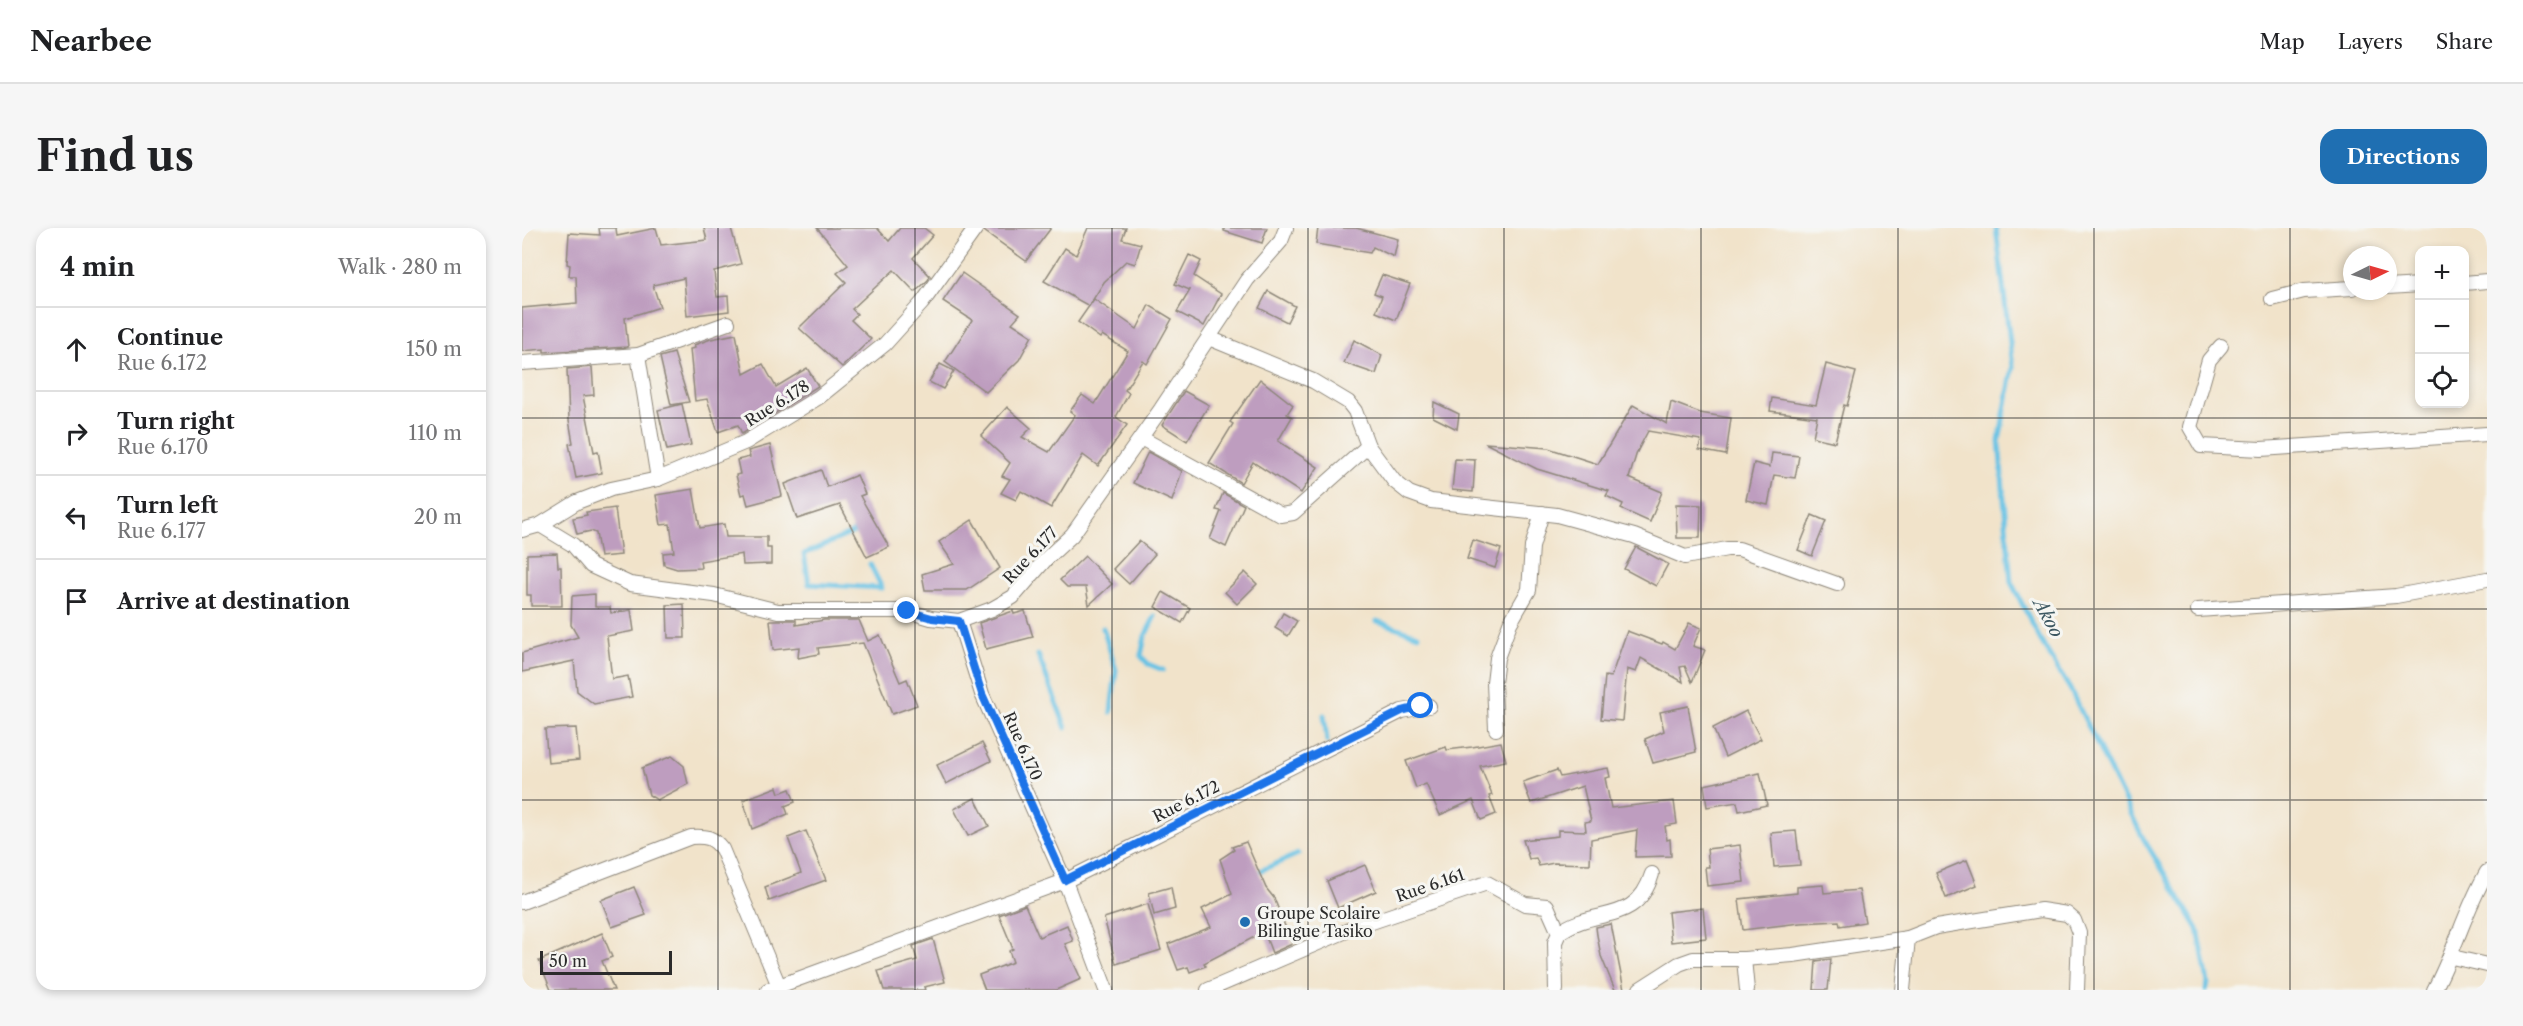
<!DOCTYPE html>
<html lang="en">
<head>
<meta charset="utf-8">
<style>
	body { margin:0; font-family:"Libre Caslon Text",serif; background:#f6f6f6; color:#202124 }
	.controls { position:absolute; right:18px; top:18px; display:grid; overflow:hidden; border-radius:12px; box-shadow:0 3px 9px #0003 }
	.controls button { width:54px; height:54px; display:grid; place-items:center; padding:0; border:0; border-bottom:2px solid #e0e0e0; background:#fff; color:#202124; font:30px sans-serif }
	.compass { position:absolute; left:1821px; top:18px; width:54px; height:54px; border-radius:50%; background:#fff; box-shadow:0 3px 9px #0003; rotate:85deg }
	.scale { position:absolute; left:18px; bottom:15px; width:132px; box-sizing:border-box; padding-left:6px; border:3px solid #2b2b2b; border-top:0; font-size:16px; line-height:21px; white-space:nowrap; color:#2b2b2b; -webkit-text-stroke:4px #f6f6f2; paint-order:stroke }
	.stop { position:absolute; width:18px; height:18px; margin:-14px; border:4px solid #1a73e8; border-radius:50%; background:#fff }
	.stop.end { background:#1a73e8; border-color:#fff; box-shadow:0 2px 6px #0008 }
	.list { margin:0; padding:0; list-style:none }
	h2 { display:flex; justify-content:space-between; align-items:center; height:78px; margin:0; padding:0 24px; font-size:26px }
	h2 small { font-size:20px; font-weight:400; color:#757577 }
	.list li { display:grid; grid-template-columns:39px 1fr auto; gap:18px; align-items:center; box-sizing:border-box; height:84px; padding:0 24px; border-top:2px solid #e0e0e0 }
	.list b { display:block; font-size:22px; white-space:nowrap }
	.list p { margin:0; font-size:20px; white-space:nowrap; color:#757577 }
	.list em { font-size:20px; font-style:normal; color:#757577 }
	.icon { flex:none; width:33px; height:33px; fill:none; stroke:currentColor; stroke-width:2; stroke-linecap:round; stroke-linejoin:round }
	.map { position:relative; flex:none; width:1965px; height:762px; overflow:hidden; border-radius:18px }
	header { display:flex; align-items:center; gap:36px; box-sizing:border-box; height:84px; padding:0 30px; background:#fff; border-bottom:2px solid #e0e0e0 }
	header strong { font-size:28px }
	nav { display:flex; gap:33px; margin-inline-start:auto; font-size:21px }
	.intro { display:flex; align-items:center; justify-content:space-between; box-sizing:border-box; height:144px; padding:0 36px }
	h1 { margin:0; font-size:42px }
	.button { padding:15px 27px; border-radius:18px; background:#1f6fb2; color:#fff; font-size:21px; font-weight:700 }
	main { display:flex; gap:36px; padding:0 36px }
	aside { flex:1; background:#fff; border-radius:18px; box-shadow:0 3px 9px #0003 }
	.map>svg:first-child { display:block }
</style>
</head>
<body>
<header>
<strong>Nearbee</strong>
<nav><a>Map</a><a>Layers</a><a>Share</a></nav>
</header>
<div class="intro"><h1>Find us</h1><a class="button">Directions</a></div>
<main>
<aside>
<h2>4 min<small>Walk · 280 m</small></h2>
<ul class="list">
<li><svg class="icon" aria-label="ahead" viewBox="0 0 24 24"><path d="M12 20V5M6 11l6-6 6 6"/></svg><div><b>Continue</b><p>Rue 6.172</p></div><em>150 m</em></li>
<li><svg class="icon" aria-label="right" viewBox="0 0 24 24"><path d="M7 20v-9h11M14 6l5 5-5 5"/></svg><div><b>Turn right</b><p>Rue 6.170</p></div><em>110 m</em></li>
<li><svg class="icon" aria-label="left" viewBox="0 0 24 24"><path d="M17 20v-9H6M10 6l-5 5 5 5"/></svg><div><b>Turn left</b><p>Rue 6.177</p></div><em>20 m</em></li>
<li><svg class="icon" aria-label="arrive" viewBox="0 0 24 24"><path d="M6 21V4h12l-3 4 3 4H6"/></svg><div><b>Arrive at destination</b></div></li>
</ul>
</aside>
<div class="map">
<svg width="1965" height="762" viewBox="0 0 1965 762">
	<rect width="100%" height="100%" fill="#f6f6f2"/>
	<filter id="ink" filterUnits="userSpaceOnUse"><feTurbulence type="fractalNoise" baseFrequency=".0167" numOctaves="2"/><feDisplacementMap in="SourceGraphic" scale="12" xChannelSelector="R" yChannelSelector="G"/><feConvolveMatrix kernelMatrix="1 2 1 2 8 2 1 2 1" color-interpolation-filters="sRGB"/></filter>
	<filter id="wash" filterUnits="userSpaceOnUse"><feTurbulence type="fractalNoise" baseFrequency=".008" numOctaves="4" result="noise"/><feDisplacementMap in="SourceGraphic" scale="24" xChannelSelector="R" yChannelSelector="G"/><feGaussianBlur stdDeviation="1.35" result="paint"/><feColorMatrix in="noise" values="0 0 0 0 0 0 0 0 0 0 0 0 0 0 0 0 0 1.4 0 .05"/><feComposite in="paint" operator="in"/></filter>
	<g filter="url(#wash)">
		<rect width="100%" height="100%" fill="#f1e3ca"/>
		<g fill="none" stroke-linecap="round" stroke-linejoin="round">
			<!-- stream -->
			<g stroke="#67c2e4" stroke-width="5">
				<polyline points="1474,0 1491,139 1477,213 1489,354 1519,413 1548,461 1621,610 1676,701 1686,755 1684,762"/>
				<polyline points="332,304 282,326 287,356 360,360 348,336"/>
				<polyline points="633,388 623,408 619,428 626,436 641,442"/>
				<polyline points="855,393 896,407"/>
				<polyline points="581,400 594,442 589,484"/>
				<polyline points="516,427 544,500"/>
				<polyline points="802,487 805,513"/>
				<polyline points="740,642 776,626"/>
			</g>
		</g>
		<g id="blocks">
			<!-- building -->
			<g fill="#be9dbf">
				<polygon points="77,0 94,0 95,8 134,0 139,17 185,12 182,0 209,0 219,36 192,43 195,69 206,68 207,83 165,88 162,50 131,57 138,79 103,90 106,119 22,124 22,121 0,123 0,80 55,75 54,48 47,48 48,37 45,36 47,5 78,7"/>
				<polygon points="295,0 355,0 367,13 378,0 402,0 411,7 391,30 408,48 406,52 393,64 372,42 330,81 335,86 329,92 349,111 320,139 277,100 324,54 315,45 326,37"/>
				<polygon points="463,0 529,0 504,33 462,3"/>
				<polygon points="566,0 604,0 600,11 619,16 613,36 604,33 582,54 567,78 522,53 543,20 554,27"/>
				<polygon points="702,0 745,0 740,15 702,3"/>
				<polygon points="796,0 834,0 876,11 872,29 851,19 848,25 794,16"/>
				<polygon points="667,27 679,33 672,48 699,66 682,98 655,84 668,62 653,56"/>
				<polygon points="440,45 498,86 490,95 510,108 497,132 464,164 423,134 450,92 421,73"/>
				<polygon points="860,47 888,56 874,92 854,84 860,68 852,65"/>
				<polygon points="746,63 773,78 765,94 737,80"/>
				<polygon points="572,71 615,101 627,77 650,91 625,136 621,133 603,162 607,165 594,189 605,197 576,238 561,227 529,280 499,263 494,272 479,265 488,251 480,248 488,235 459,208 485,179 509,200 500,209 527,224 553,187 548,183 560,167 573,176 606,123 580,107 578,110 556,94"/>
				<polygon points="214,106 222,146 241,136 254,159 285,140 296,158 220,206 216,197 196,204 185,171 173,173 168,121 173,120 172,117 189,111"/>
				<polygon points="832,112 860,127 854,146 822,135"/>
				<polygon points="152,125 167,174 149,177 138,129"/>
				<polygon points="418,136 432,143 421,161 407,154"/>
				<polygon points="1304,136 1334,144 1325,178 1322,177 1313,214 1291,209 1295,189 1248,183 1250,170 1294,177"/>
				<polygon points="70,139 72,167 61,168 72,224 76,223 80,245 54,250 47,216 51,215 47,192 45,141"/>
				<polygon points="738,151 771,177 765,186 770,189 756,213 796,239 779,265 731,234 719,255 687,235 711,196 708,194"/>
				<polygon points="662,163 687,177 665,213 640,197"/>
				<polygon points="912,174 937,186 935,201 911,189"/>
				<polygon points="1149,174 1178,185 1209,190 1204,227 1177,222 1179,212 1126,203 1115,224 1107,250 1140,264 1128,294 1099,281 1101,276 1084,268 1087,263 1015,241 963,215 1026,220 1076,236 1111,177 1145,196"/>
				<polygon points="160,176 169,217 145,222 136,182"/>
				<polygon points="248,217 260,268 226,277 223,266 219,267 214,247 218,246 215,232 228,229 226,223"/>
				<polygon points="626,224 660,243 650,273 611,255"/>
				<polygon points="1250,225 1277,228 1273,250 1252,247 1246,277 1224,272 1232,235 1248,239"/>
				<polygon points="933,231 953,232 951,264 930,262"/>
				<polygon points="299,242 305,259 335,247 343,266 338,268 367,319 345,329 318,277 275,291 263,256"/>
				<polygon points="171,261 178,300 202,296 204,309 245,309 245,320 249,320 249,336 221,337 220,326 178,333 179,340 155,341 142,337 141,325 152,324 148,296 139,297 134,267"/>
				<polygon points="701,265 722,277 704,319 688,311 699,283 694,282"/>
				<polygon points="1154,276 1179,277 1178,310 1155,310"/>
				<polygon points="93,280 99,327 78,329 74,305 69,303 55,306 51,290 65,287 64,284"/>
				<polygon points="1290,287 1304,293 1290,328 1276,322"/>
				<polygon points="450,292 478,340 445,362 403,362 400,346 432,336 417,314"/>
				<polygon points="951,312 979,321 973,340 945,331"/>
				<polygon points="617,313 633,326 607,356 591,341"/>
				<polygon points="1114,319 1146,336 1134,358 1102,341"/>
				<polygon points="35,325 36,339 39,339 40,378 9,378 9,367 5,367 5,326"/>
				<polygon points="563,328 590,356 567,377 564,359 545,359 538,352"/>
				<polygon points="723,344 735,356 715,376 703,364"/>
				<polygon points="641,364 668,380 660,395 633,379"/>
				<polygon points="73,366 73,379 88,379 89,385 109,382 112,403 85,408 90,451 106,448 110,469 72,476 55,463 52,433 0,444 0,425 56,409 49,397 50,368"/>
				<polygon points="162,376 163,410 146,410 145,377"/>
				<polygon points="491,383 492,386 503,383 511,409 464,421 457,395"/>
				<polygon points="761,385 775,393 766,408 753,400"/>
				<polygon points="248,392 274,392 274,397 302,392 337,392 346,413 358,407 378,454 385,451 395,477 370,486 341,415 296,420 297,426 276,430 277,419 251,422"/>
				<polygon points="1167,395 1179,400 1171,418 1183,422 1170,454 1163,438 1158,439 1161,454 1119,430 1114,444 1105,441 1100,493 1079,491 1083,448 1089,449 1105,403 1140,416 1141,414 1153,421"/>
				<polygon points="1166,478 1174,524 1131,535 1123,511 1142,503 1138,484"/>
				<polygon points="1224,483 1239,511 1203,529 1191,500"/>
				<polygon points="54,500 57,532 26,535 23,501"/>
				<polygon points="979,514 984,533 958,538 970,567 967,568 974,586 959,592 951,572 918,587 904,556 894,560 884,533 924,519 925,522 950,519"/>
				<polygon points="460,515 469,533 424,556 415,537"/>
				<polygon points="150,528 162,538 166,556 135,572 127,567 120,540"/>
				<polygon points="1086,540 1088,549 1083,550 1089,580 1152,573 1155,596 1143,598 1145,612 1148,611 1149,628 1113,629 1115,602 1069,611 1068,636 1032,635 1017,638 1014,630 1007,631 1001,612 1036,608 1036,602 1064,603 1063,594 1069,593 1061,558 1009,575 1001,554 1035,542 1038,549"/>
				<polygon points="1238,545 1245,577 1217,583 1215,574 1185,579 1182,557"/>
				<polygon points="255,559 257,565 268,561 273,574 263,578 266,586 230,601 221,572"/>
				<polygon points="453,570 467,598 446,608 432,581"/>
				<polygon points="284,603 304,652 247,673 243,659 279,645 266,610"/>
				<polygon points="1274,603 1278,637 1252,639 1249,605"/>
				<polygon points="724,614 744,660 752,670 770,716 750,725 742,704 682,735 684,738 668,744 666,739 656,742 646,716 689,699 680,681 710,666 698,631 712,622 710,619"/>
				<polygon points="1218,617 1222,654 1185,658 1183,639 1187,639 1185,621"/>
				<polygon points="1445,632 1455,657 1424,670 1414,645"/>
				<polygon points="843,637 854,663 816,680 805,653"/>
				<polygon points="1301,657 1302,665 1337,662 1343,694 1318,698 1317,693 1278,695 1221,702 1217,671 1275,665 1275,659"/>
				<polygon points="112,659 124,687 90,699 79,672"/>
				<polygon points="649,659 653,681 632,687 627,665"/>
				<polygon points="626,676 639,722 594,736 582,690"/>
				<polygon points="503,677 517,709 545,697 551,713 543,716 559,751 534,762 463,762 457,747 491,734 487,723 491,721 477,687"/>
				<polygon points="1181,680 1184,710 1149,714 1146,684"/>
				<polygon points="1089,696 1102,762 1093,762 1079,728 1075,707 1074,699"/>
				<polygon points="80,705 90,729 80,733 92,762 29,762 17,733"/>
				<polygon points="411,711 423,754 402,759 403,762 362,762 356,743 395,732 391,718"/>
				<polygon points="1309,731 1306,762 1292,762 1294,733"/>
			</g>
		</g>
	</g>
	<g filter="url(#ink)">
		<use href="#blocks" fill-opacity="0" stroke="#8e877a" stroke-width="1.5"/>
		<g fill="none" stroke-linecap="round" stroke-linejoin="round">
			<!-- minor casing -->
			<g stroke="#8e877a" stroke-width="16">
				<g id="minor">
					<polyline points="1942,55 1965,53"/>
					<polyline points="1866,59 1898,57"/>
					<polyline points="1750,71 1782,63 1830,60"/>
					<polyline points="687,110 791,153 826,174 833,183 846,218 872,253 887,265 909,273 1035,287 1112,308 1163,329 1205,321 1217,321 1315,356"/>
					<polyline points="1699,118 1687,132 1668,199 1679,218 1739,221 1965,206"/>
					<polyline points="116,127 136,251"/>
					<polyline points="0,135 116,127 206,95"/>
					<polyline points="619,210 759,287 771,285 846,218"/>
					<polyline points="18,297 55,274 89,261 136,251 224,214 297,169 363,116 400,75 454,0"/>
					<polyline points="0,302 18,297 51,317 69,338 108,356 192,367 256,383 385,383 409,390 437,393 470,381 491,369 524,331 550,307 639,181 725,52 759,13 764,0"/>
					<polyline points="1676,382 1874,368 1965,351"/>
					<polyline points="974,501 972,455 975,430 988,395 1007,362 1010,319 1020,285"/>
					<path d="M0,674L169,609C184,608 191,609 200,621L257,758"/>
					<path d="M1037,705C1072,678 1114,699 1130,646"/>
					<polyline points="1930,729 1965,737"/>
					<polyline points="1222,731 1225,762"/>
					<polyline points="1118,761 1157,736 1171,731 1222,731 1271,727 1386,710 1414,699 1519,682 1545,686 1552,692 1557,705 1555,762"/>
					<polyline points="246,762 543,653 460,466 437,393"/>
					<polyline points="584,762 543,653 880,483 907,478"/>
					<polyline points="686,762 829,701 965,655 1003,676 1025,678 1037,705 1033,714 1034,762"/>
					<polyline points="1381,762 1386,710"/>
					<path d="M1912,762C1933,723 1943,682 1965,644"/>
				</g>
			</g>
			<!-- minor -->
			<use href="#minor" stroke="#fff" stroke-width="14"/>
		</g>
	</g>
	<g fill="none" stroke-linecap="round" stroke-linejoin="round" filter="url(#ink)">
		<!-- route -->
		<polyline stroke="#1a73e8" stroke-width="8" points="385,383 410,390 437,393 460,466 543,652 880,483 899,478"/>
	</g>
	<!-- grid -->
	<path fill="none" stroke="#2b2b2b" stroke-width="1.5" stroke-opacity="0.55" d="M196,0V762M393,0V762M590,0V762M786,0V762M982,0V762M1179,0V762M1376,0V762M1572,0V762M1768,0V762M0,190H1965M0,381H1965M0,572H1965"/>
	<!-- markers -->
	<circle fill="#1f6fb2" stroke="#f6f6f2" stroke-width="2" cx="723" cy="694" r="6"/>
	<g text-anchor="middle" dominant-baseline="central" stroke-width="6" stroke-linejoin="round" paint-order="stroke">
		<!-- street labels -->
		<g font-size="16" fill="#2b2b2b" stroke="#f6f6f2">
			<text transform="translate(255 175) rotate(-32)">Rue 6.178</text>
			<text transform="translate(508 327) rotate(-47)">Rue 6.177</text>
			<text transform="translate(501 518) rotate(66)">Rue 6.170</text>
			<text transform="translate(664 573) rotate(-27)">Rue 6.172</text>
			<text transform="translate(908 657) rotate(-19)">Rue 6.161</text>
		</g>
		<!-- poi labels -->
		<g font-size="16" fill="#2b2b2b" stroke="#f6f6f2" text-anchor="start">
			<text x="735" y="685">Groupe Scolaire<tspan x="735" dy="18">Bilingue Tasiko</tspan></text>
		</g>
		<!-- water labels -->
		<g font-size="18" font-style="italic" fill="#3d5862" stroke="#f6f6f2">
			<text transform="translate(1526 390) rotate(61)">Akoo</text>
		</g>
	</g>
</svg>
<div class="controls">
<button>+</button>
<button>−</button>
<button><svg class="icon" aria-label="locate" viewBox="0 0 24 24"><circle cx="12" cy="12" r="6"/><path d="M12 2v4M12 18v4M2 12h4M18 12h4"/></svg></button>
</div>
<svg class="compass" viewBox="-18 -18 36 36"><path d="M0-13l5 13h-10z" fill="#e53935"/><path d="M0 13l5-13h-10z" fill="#757577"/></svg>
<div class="scale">50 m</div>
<div class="stop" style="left:899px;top:478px"></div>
<div class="stop end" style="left:385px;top:383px"></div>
</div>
</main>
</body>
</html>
